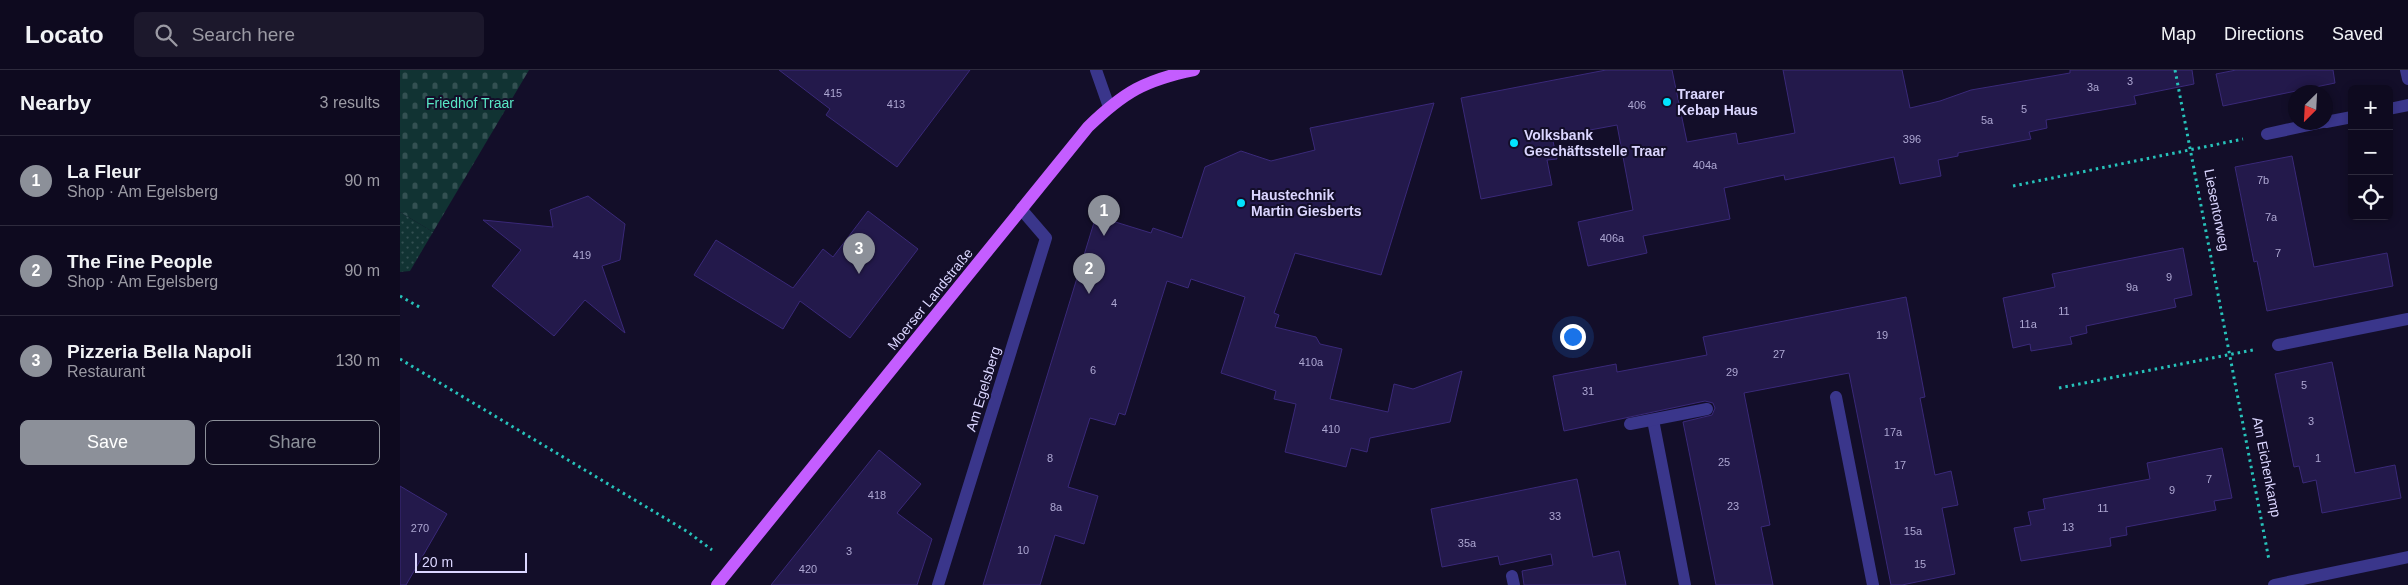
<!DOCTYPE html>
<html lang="en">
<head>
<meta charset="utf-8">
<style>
	body { margin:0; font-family:Helvetica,sans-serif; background:#1c182c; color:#f1f3f6 }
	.controls { position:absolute; right:15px; top:15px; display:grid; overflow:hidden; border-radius:8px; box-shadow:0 2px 8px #0003 }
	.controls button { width:45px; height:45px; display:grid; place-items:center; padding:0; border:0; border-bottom:1px solid #2e2b3d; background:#0e0a1f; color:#f1f3f6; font:25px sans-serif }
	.compass { position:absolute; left:1888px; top:15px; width:45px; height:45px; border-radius:50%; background:#0e0a1f; box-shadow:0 2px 8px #0003; rotate:204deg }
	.scale { position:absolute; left:15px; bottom:12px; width:112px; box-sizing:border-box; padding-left:5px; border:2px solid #dbd6ff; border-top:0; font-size:14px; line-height:18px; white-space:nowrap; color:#dbd6ff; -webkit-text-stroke:4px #130e29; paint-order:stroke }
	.you { position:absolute; left:1172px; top:266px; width:18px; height:18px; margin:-12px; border:4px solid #fff; border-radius:50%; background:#1a73e8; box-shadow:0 0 0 8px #1a73e833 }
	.badge { display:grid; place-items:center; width:32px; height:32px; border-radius:50%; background:#8c9099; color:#fff; font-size:16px; font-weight:700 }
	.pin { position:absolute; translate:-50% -41px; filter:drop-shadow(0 1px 2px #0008) }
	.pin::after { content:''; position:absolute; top:26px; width:18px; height:15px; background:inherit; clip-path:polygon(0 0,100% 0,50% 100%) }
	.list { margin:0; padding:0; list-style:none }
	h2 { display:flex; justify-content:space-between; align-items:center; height:65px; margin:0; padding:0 20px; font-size:21px }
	h2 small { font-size:16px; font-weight:400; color:#9b9aa4 }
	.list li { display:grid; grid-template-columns:32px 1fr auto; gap:15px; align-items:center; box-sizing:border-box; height:90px; padding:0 20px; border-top:1px solid #2e2b3d }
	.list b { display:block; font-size:19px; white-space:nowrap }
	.list p { margin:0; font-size:16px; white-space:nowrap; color:#9b9aa4 }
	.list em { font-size:16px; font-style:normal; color:#9b9aa4 }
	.actions { display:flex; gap:10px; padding:15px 20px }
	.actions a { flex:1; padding:11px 0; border:1px solid #8c9099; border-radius:8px; text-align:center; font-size:18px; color:#8c9099 }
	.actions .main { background:#8c9099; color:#fff }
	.icon { flex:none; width:28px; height:28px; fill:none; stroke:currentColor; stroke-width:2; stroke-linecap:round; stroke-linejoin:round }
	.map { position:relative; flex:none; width:2008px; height:515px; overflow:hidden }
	header { display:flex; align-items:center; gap:30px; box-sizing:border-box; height:70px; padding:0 25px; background:#0e0a1f; border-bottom:1px solid #2e2b3d }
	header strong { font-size:24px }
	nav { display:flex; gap:28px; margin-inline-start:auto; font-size:18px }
	.search { width:350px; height:45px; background:#1c182c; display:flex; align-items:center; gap:12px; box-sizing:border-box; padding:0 18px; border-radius:8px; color:#9b9aa4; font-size:19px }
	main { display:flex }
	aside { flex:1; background:#0e0a1f }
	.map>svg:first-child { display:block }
</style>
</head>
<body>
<header>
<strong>Locato</strong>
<div class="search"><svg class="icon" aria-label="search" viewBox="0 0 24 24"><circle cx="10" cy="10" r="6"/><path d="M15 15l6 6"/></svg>Search here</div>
<nav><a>Map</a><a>Directions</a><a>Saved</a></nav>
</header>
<main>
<aside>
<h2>Nearby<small>3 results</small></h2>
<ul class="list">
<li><span class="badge">1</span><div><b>La Fleur</b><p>Shop · Am Egelsberg</p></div><em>90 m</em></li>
<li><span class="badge">2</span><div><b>The Fine People</b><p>Shop · Am Egelsberg</p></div><em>90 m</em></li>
<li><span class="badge">3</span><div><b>Pizzeria Bella Napoli</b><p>Restaurant</p></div><em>130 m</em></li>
</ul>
<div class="actions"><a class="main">Save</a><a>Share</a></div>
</aside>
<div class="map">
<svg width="2008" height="515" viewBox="0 0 2008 515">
	<defs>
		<pattern id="grass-dots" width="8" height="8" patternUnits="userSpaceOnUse" patternTransform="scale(1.25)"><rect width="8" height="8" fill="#133"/><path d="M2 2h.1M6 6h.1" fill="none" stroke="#335052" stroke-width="1.8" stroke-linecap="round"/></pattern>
		<pattern id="cemetery-stones" width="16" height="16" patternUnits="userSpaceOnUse" patternTransform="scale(1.25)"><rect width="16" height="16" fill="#133"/><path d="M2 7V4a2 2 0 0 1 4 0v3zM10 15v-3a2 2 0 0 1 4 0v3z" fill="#335052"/></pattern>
	</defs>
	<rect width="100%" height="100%" fill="#130e29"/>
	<!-- grass -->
	<polygon fill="url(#grass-dots)" points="0,142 33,162 10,201 0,202"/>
	<!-- cemetery -->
	<polygon fill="url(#cemetery-stones)" points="0,0 129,0 33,162 0,142"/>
	<!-- building -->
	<g fill="#23194b" stroke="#3a2979">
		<polygon points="379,0 570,0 497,97 426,45 430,39"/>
		<polygon points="1206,0 1272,0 1287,72 1336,63 1338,74 1395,63 1383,0 1502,0 1510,38 1540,31 1571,20 1670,3 1670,0 1792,0 1794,14 1734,26 1736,34 1646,50 1647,58 1629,62 1631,69 1558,83 1558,86 1538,90 1541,106 1500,114 1494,87 1385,110 1384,105 1324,118 1330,149 1243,166 1247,183 1188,196 1178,152 1233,140 1217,55 1152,67 1157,89 1147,90 1152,115 1081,129 1061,28"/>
		<polygon points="1836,0 1933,0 1935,13 1823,36 1816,4"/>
		<polygon points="1034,33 981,205 895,183 874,243 879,245 875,257 916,267 920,274 942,279 930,329 988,342 994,314 1013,319 1062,301 1050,352 970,368 967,382 951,378 946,397 885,382 896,334 874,329 876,321 821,303 845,227 791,209 788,218 767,211 725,345 719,343 715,355 690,348 668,417 698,426 684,474 655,465 640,515 583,515 696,146 751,163 753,158 782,168 805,97 841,81 871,91 915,80 910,58"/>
		<polygon points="1892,86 1914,197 1987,183 1993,216 1867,241 1857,191 1854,192 1835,97"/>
		<polygon points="188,126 225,154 220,190 202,196 225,263 185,230 154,266 92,216 121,180 83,150 153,157 150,140"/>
		<polygon points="468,141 518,179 450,268 400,231 383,259 294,205 316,170 393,218 423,179 433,187"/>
		<polygon points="1783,178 1792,225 1774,229 1776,237 1686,256 1687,263 1670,267 1672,274 1631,281 1630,274 1613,278 1603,228 1655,217 1652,204"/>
		<polygon points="1506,227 1525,327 1520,328 1535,405 1551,401 1558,435 1542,438 1555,504 1502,515 1491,515 1449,303 1344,323 1370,455 1361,457 1373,515 1316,515 1283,352 1312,345 1315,338 1313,333 1305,331 1164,361 1153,306 1216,294 1217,302 1307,285 1303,267"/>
		<polygon points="1932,292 1955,403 1995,395 2001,428 1922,443 1916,410 1903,413 1899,396 1894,397 1875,304"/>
		<polygon points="1822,378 1832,428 1814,431 1816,440 1726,457 1727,465 1710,468 1711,476 1621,491 1614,458 1631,455 1628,442 1645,439 1643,429 1750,409 1747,393"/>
		<polygon points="479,380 521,414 497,443 532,469 517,515 371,515"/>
		<polygon points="1177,409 1193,487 1219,481 1226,515 1124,515 1122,501 1153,495 1151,484 1100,495 1098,486 1042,497 1031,439"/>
		<polygon points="0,416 47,444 6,515 0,515"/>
	</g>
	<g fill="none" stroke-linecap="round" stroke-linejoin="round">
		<!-- path -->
		<g stroke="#27c2ba" stroke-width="3" stroke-dasharray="2.5 4" stroke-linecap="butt">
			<polyline points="1775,0 1869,490"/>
			<polyline points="1613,116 1843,69"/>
			<polyline points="0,226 21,238"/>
			<polyline points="0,289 288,462 312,480"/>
			<polyline points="1659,318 1853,280"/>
		</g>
		<!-- minor -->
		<g stroke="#3a368b" stroke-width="12">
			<polyline points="696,0 709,37"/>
			<polyline points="2006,0 2008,9"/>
			<polyline points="1989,39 2008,35"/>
			<polyline points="1926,52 1952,47"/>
			<polyline points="1867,64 1923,52"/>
			<polyline points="1878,275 2008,249"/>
			<polyline points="1436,327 1473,515"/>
			<polyline points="1253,350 1285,515"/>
			<polyline points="1230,354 1307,339"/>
			<polyline points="1112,506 1114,515"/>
			<polyline points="538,515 646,168 621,139"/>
			<polyline points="1874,515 2008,487"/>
		</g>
		<!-- major -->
		<path stroke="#c45dff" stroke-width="12" d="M317,515L688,57C724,22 745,10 794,0"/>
	</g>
	<!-- markers -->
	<g fill="#02e4ff" stroke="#130e29" stroke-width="2">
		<circle cx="1267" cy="32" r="5"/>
		<circle cx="1114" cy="73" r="5"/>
		<circle cx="841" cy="133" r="5"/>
	</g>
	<g text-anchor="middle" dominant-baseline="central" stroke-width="4" stroke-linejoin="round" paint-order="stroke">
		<!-- number labels -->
		<g font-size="11" fill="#ada7d2">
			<text x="1730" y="11">3</text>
			<text x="1693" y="17">3a</text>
			<text x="433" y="23">415</text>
			<text x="496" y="34">413</text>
			<text x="1237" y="35">406</text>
			<text x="1624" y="39">5</text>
			<text x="1587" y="50">5a</text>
			<text x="1512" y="69">396</text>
			<text x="1305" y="95">404a</text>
			<text x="1863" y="110">7b</text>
			<text x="1871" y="147">7a</text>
			<text x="1212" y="168">406a</text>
			<text x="1878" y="183">7</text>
			<text x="182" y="185">419</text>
			<text x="1769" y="207">9</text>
			<text x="1732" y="217">9a</text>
			<text x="714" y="233">4</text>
			<text x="1664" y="241">11</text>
			<text x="1628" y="254">11a</text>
			<text x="1482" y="265">19</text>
			<text x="1379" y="284">27</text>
			<text x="911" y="292">410a</text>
			<text x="693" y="300">6</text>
			<text x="1332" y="302">29</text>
			<text x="1904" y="315">5</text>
			<text x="1188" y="321">31</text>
			<text x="1911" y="351">3</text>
			<text x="931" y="359">410</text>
			<text x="1493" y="362">17a</text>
			<text x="650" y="388">8</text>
			<text x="1918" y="388">1</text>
			<text x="1324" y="392">25</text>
			<text x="1500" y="395">17</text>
			<text x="1809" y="409">7</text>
			<text x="1772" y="420">9</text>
			<text x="477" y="425">418</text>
			<text x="1333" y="436">23</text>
			<text x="656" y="437">8a</text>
			<text x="1703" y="438">11</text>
			<text x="1155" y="446">33</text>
			<text x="1668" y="457">13</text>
			<text x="20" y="458">270</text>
			<text x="1513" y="461">15a</text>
			<text x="1067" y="473">35a</text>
			<text x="623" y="480">10</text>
			<text x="449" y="481">3</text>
			<text x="1520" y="494">15</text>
			<text x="408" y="499">420</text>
		</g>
		<!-- poi labels -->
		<g font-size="14" font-weight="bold" fill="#dbd6ff" stroke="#130e29" text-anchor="start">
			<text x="1277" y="24">Traarer<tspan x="1277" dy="16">Kebap Haus</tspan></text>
			<text x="1124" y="65">Volksbank<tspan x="1124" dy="16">Geschäftsstelle Traar</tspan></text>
			<text x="851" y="125">Haustechnik<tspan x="851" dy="16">Martin Giesberts</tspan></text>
		</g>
		<!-- park labels -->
		<g font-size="14" fill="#59e8c5" stroke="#130e29">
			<text x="70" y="33">Friedhof Traar</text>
		</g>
		<!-- street labels -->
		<g font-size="14" fill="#dbd6ff" stroke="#130e29">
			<text transform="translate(1817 140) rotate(79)">Liesentorweg</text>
			<text transform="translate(530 229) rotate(-51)">Moerser Landstraße</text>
			<text transform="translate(583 319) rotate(-73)">Am Egelsberg</text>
			<text transform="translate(1867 397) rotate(79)">Am Eichenkamp</text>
		</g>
	</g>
</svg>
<div class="controls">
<button>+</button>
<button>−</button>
<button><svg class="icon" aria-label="locate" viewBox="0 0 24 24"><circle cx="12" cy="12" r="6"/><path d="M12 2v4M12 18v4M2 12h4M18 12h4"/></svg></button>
</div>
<svg class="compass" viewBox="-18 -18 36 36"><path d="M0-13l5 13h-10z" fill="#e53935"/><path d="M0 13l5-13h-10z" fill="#9b9aa4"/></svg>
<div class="scale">20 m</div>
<div class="you"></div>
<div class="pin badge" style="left:704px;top:166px">1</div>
<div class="pin badge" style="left:689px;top:224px">2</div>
<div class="pin badge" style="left:459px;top:204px">3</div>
</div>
</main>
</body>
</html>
